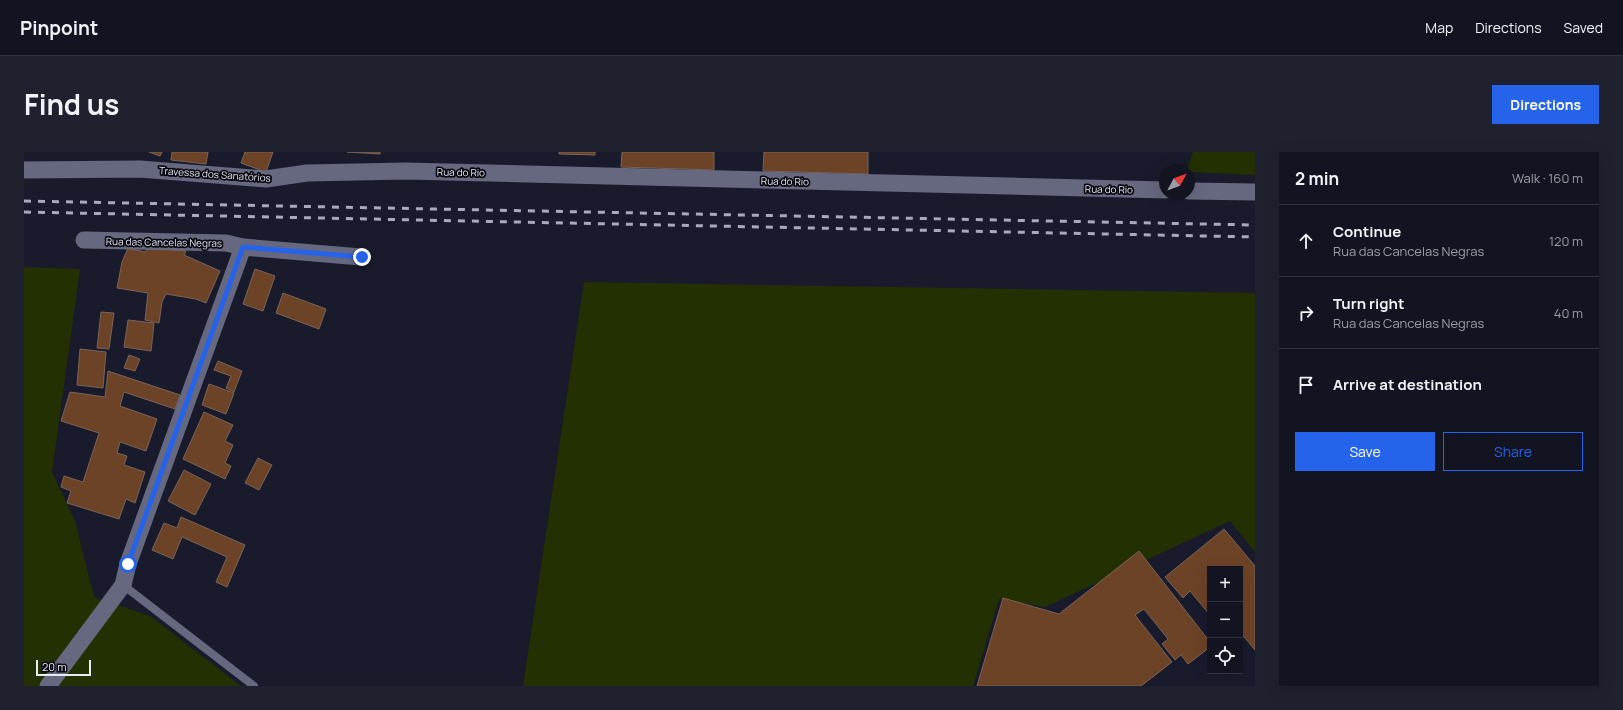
<!DOCTYPE html>
<html lang="en">
<head>
<meta charset="utf-8">
<style>
	body { margin:0; font-family:Manrope,sans-serif; background:#20212f; color:#f1f3f6 }
	.controls { position:absolute; right:12px; bottom:12px; display:grid; overflow:hidden; border-radius:0px; box-shadow:0 4px 16px #0002 }
	.controls button { width:36px; height:36px; display:grid; place-items:center; padding:0; border:0; border-bottom:1px solid #323340; background:#131422; color:#f1f3f6; font:20px sans-serif }
	.compass { position:absolute; left:1135px; top:12px; width:36px; height:36px; border-radius:50%; background:#131422; box-shadow:0 4px 16px #0002; rotate:49deg }
	.scale { position:absolute; left:12px; bottom:10px; width:55px; box-sizing:border-box; padding-left:4px; border:2px solid #eaebf8; border-top:0; font-size:11px; line-height:14px; white-space:nowrap; color:#eaebf8; -webkit-text-stroke:3px #06060e; paint-order:stroke }
	.stop { position:absolute; width:12px; height:12px; margin:-9px; border:3px solid #2563eb; border-radius:50%; background:#fff }
	.stop.end { background:#2563eb; border-color:#fff; box-shadow:0 1px 4px #0008 }
	.list { margin:0; padding:0; list-style:none }
	h2 { display:flex; justify-content:space-between; align-items:center; height:52px; margin:0; padding:0 16px; font-size:17px }
	h2 small { font-size:13px; font-weight:400; color:#9d9ea5 }
	.list li { display:grid; grid-template-columns:26px 1fr auto; gap:12px; align-items:center; box-sizing:border-box; height:72px; padding:0 16px; border-top:1px solid #323340 }
	.list b { display:block; font-size:15px; white-space:nowrap }
	.list p { margin:0; font-size:13px; white-space:nowrap; color:#9d9ea5 }
	.list em { font-size:13px; font-style:normal; color:#9d9ea5 }
	.actions { display:flex; gap:8px; padding:12px 16px }
	.actions a { flex:1; padding:9px 0; border:1px solid #2563eb; border-radius:0px; text-align:center; font-size:14px; color:#2563eb }
	.actions .main { background:#2563eb; color:#fff }
	.icon { flex:none; width:22px; height:22px; fill:none; stroke:currentColor; stroke-width:2; stroke-linecap:round; stroke-linejoin:round }
	.map { position:relative; flex:none; width:1231px; height:534px; overflow:hidden; border-radius:0px }
	header { display:flex; align-items:center; gap:24px; box-sizing:border-box; height:56px; padding:0 20px; background:#131422; border-bottom:1px solid #323340 }
	header strong { font-size:19px }
	nav { display:flex; gap:22px; margin-inline-start:auto; font-size:14px }
	.intro { display:flex; align-items:center; justify-content:space-between; box-sizing:border-box; height:96px; padding:0 24px }
	h1 { margin:0; font-size:28px }
	.button { padding:10px 18px; border-radius:0px; background:#2563eb; color:#fff; font-size:14px; font-weight:700 }
	main { display:flex; gap:24px; padding:0 24px }
	aside { flex:1; background:#131422; border-radius:0px; box-shadow:0 4px 16px #0002 }
	.map>svg:first-child { display:block }
</style>
</head>
<body>
<header>
<strong>Pinpoint</strong>
<nav><a>Map</a><a>Directions</a><a>Saved</a></nav>
</header>
<div class="intro"><h1>Find us</h1><a class="button">Directions</a></div>
<main>
<div class="map">
<svg width="1231" height="534" viewBox="0 0 1231 534">
	<rect width="100%" height="100%" fill="#191b2d"/>
	<!-- green -->
	<g fill="#233002">
		<polygon points="1169,0 1231,0 1231,23 1165,20 1163,18"/>
		<polygon points="0,115 56,117 28,320 51,369 70,445 126,464 217,534 0,534"/>
		<polygon points="560,130 1231,141 1231,400 1206,369 1021,455 975,447 949,534 499,534"/>
	</g>
	<!-- building -->
	<g fill="#6d4328" stroke="#7a6457">
		<polygon points="125,0 138,0 136,4"/>
		<polygon points="148,0 184,0 182,12 147,8"/>
		<polygon points="221,0 249,0 242,20 217,11"/>
		<polygon points="323,0 356,0 356,2"/>
		<polygon points="535,0 571,0 571,3 535,2"/>
		<polygon points="598,0 690,0 690,18 597,15"/>
		<polygon points="740,0 844,0 844,22 739,19"/>
		<polygon points="104,96 121,100 125,96 162,99 160,103 196,119 182,151 172,147 142,142 138,150 135,171 121,168 124,141 93,136 98,110"/>
		<polygon points="231,117 251,124 239,159 219,152"/>
		<polygon points="259,141 302,157 295,177 252,161"/>
		<polygon points="77,160 90,161 85,197 73,196"/>
		<polygon points="104,168 130,171 127,199 100,195"/>
		<polygon points="56,197 82,200 79,236 53,233"/>
		<polygon points="105,203 116,207 111,219 100,216"/>
		<polygon points="194,209 218,219 210,240 202,236 207,224 190,218"/>
		<polygon points="84,219 156,243 151,257 100,240 96,254 133,267 122,299 96,290 93,301 103,304 100,313 121,320 111,351 102,347 95,367 43,351 47,339 37,335 40,324 59,330 75,281 37,269 46,240 81,245"/>
		<polygon points="185,232 210,241 202,262 178,253"/>
		<polygon points="180,260 209,273 201,289 209,293 201,311 207,314 201,327 159,307"/>
		<polygon points="234,306 248,313 235,338 221,331"/>
		<polygon points="160,318 187,332 171,363 144,349"/>
		<polygon points="157,365 221,393 203,435 192,430 203,405 158,385 149,407 128,398 140,371 153,376"/>
		<polygon points="1200,377 1231,414 1231,498 1216,480 1216,417 1186,417 1186,463 1166,439 1159,446 1141,425"/>
		<polygon points="1115,399 1186,490 1186,495 1164,512 1157,503 1151,508 1138,492 1144,487 1120,457 1111,463 1148,510 1117,534 953,534 979,446 1035,462"/>
	</g>
	<g fill="none" stroke-linecap="round" stroke-linejoin="round">
		<!-- service -->
		<polyline stroke="#66687f" stroke-width="8" points="99,433 230,534"/>
		<!-- minor -->
		<g stroke="#66687f" stroke-width="17">
			<polyline points="0,18 116,17 242,27 283,21 382,19 1141,38"/>
			<polyline points="1165,39 1231,40"/>
			<polyline points="60,88 202,91 219,95 337,105"/>
			<polyline points="24,534 99,433 104,412 219,95"/>
		</g>
		<!-- rail -->
		<g stroke="#a9abb9" stroke-width="3" stroke-dasharray="7 7" stroke-linecap="butt">
			<polyline points="0,49 1231,73"/>
			<polyline points="0,60 1231,85"/>
		</g>
	</g>
	<g fill="none" stroke-linecap="round" stroke-linejoin="round">
		<!-- route -->
		<polyline stroke="#2563eb" stroke-width="5" points="104,412 219,95 338,105"/>
	</g>
	<g text-anchor="middle" dominant-baseline="central" stroke-width="3.5" stroke-linejoin="round" paint-order="stroke">
		<!-- street labels -->
		<g font-size="10" fill="#eaebf8" stroke="#06060e">
			<text transform="translate(437 20) rotate(1)">Rua do Rio</text>
			<text transform="translate(191 22) rotate(4)">Travessa dos Sanatórios</text>
			<text transform="translate(761 29) rotate(1)">Rua do Rio</text>
			<text transform="translate(1085 37) rotate(1)">Rua do Rio</text>
			<text transform="translate(140 90) rotate(1)">Rua das Cancelas Negras</text>
		</g>
	</g>
</svg>
<div class="controls">
<button>+</button>
<button>−</button>
<button><svg class="icon" aria-label="locate" viewBox="0 0 24 24"><circle cx="12" cy="12" r="6"/><path d="M12 2v4M12 18v4M2 12h4M18 12h4"/></svg></button>
</div>
<svg class="compass" viewBox="-18 -18 36 36"><path d="M0-13l5 13h-10z" fill="#e53935"/><path d="M0 13l5-13h-10z" fill="#9d9ea5"/></svg>
<div class="scale">20 m</div>
<div class="stop" style="left:104px;top:412px"></div>
<div class="stop end" style="left:338px;top:105px"></div>
</div>
<aside>
<h2>2 min<small>Walk · 160 m</small></h2>
<ul class="list">
<li><svg class="icon" aria-label="ahead" viewBox="0 0 24 24"><path d="M12 20V5M6 11l6-6 6 6"/></svg><div><b>Continue</b><p>Rua das Cancelas Negras</p></div><em>120 m</em></li>
<li><svg class="icon" aria-label="right" viewBox="0 0 24 24"><path d="M7 20v-9h11M14 6l5 5-5 5"/></svg><div><b>Turn right</b><p>Rua das Cancelas Negras</p></div><em>40 m</em></li>
<li><svg class="icon" aria-label="arrive" viewBox="0 0 24 24"><path d="M6 21V4h12l-3 4 3 4H6"/></svg><div><b>Arrive at destination</b></div></li>
</ul>
<div class="actions"><a class="main">Save</a><a>Share</a></div>
</aside>
</main>
</body>
</html>
